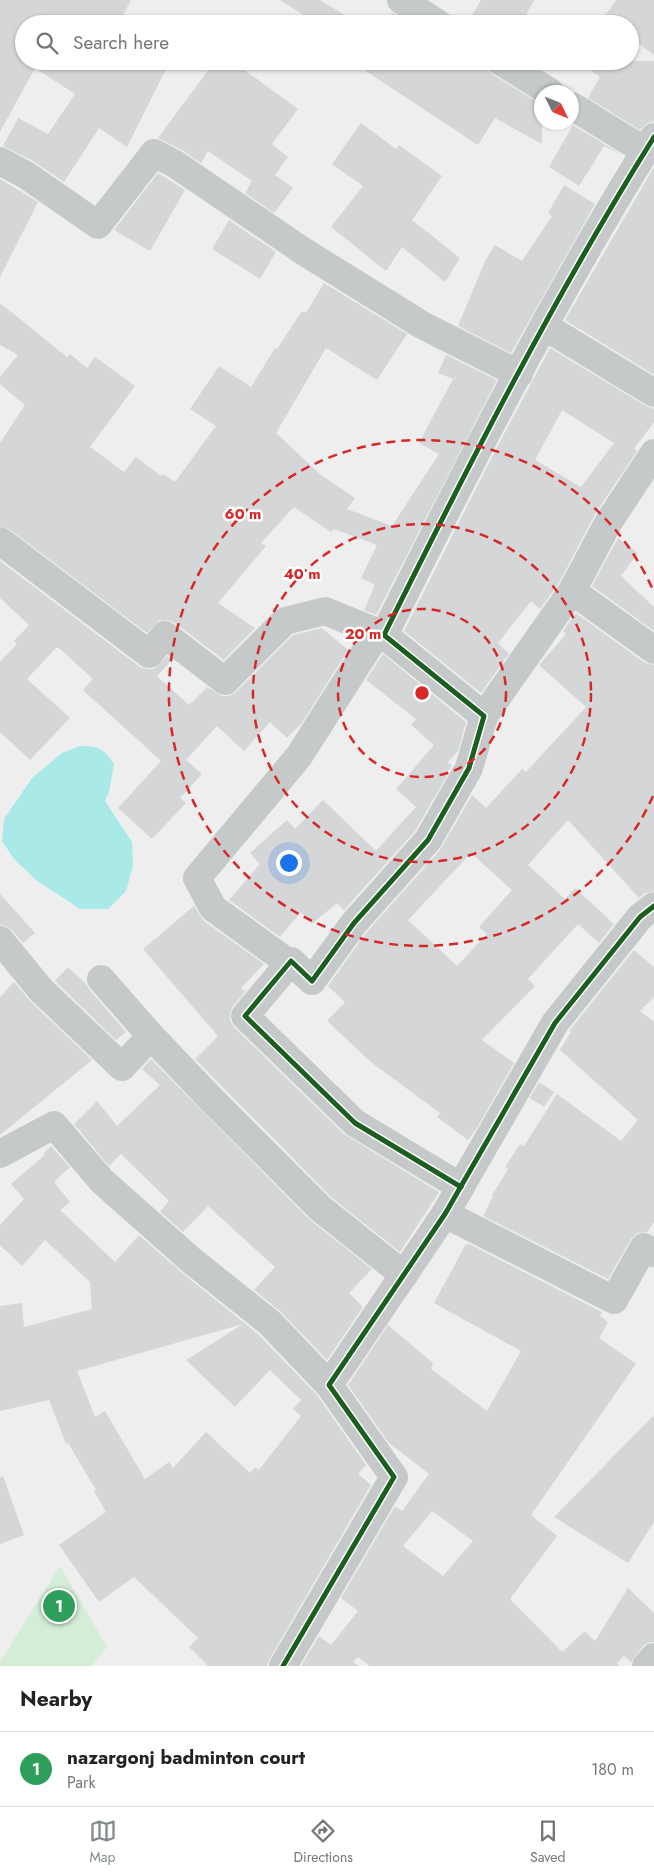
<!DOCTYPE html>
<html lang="en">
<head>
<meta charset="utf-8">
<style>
	body { margin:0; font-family:Jost,sans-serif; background:#f6f6f6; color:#222 }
	.compass { position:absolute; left:534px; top:85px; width:45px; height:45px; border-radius:50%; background:#fff; box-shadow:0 1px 4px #0004; rotate:133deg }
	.you { position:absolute; left:288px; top:862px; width:18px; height:18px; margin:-12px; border:4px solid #fff; border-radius:50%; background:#1a73e8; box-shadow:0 0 0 8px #1a73e833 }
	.badge { display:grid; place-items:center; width:32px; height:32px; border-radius:50%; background:#818b8d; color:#fff; font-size:16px; font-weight:700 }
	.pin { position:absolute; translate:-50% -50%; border:2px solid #fff; box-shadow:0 1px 5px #0006 }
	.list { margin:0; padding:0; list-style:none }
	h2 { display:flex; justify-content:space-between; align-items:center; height:65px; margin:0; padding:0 20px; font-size:21px }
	h2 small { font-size:16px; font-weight:400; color:#767676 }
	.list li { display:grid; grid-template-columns:32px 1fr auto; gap:15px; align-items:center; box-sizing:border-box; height:75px; padding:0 20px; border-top:1px solid #e0e0e0 }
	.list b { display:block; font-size:19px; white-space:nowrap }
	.list p { margin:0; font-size:16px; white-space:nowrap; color:#767676 }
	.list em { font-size:16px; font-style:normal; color:#767676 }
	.icon { flex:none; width:28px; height:28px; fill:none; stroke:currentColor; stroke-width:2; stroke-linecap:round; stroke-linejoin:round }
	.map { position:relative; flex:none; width:654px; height:1666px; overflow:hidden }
	.search { position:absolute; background:#fff; box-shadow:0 1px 4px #0004; left:15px; right:15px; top:15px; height:55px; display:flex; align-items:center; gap:12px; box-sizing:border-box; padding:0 18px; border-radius:28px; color:#767676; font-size:19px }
	.sheet { height:140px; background:#fff }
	nav { display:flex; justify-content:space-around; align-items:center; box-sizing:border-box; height:70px; border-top:1px solid #e0e0e0; background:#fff; font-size:14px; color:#767676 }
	nav a { display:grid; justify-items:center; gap:2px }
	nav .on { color:#818b8d }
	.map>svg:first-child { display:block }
</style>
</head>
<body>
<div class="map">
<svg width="654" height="1666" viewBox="0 0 654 1666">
	<rect width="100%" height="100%" fill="#efeeee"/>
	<!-- green -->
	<polygon fill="#d3edd6" points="60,1566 107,1647 91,1666 0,1666 0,1662"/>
	<!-- water -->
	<path fill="#a9eae8" d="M80,746C99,746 103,748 114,764L109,792L105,801L132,842L133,866L126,891L108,909H80L36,880L14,859L2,841L4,819L32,778L62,753Z"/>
	<!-- building -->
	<g fill="#d5d6d7" fill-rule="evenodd">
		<polygon points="0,0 131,0 118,24 24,24 24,61 170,61 127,147 99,128 64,182 33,161 3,146 18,118 48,134 75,94 35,68 0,132"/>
		<polygon points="280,0 320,0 359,24 317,24"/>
		<polygon points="481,0 534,0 521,24 467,24"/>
		<polygon points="616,0 654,0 654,55 630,37 630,24 612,24 604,17"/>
		<polygon points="393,13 409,24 386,24"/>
		<polygon points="215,61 232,61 298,109 272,144 288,157 275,175 293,188 274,213 245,193 252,181 208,151 201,163 182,150 158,138"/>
		<polygon points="361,61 484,61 487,69 492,74 542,105 542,144 495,118 478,145 358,66"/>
		<polygon points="577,61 654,61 654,121 646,124 640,130 588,98 600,77"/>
		<polygon points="361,123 396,149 399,145 442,176 412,220 460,258 445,282 402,247 386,271 331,227 363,186 332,164"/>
		<polygon points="573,125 624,156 604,146 579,186 549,167"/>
		<polygon points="654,167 654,375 565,320"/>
		<polygon points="158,173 185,190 150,251 114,230"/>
		<polygon points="0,179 38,202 0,277"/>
		<polygon points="564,185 595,204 511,353 458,326 486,259 495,245 522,261 552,216 548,213"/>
		<polygon points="229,220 276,252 260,279 212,249"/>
		<polygon points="324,283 407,334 377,380 326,348 276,433 321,475 355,498 347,509 392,526 439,454 419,443 453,379 438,373 446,355 497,380 376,615 364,610 375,585 361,578 377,545 334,529 331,532 294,507 261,543 266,546 218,603 255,628 224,660 175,623 168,620 159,621 147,633 9,529 0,526 0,443 25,405 0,384 0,377 18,355 0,345 0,303 67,357 70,354 87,368 95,357 135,386 90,447 124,472 136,457 161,476 163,474 175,482 216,426 190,409 219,366 251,387 275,348 277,349 302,311 306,313"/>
		<path d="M550,348L646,406L654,409V422L634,449L637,451L595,514L559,583L540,609L531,601L498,643L509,654L481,693L404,631L494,453ZM562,410L614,443L581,487L535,460Z"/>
		<polygon points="618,538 638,553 621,576 654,607 654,631 592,586"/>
		<polygon points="0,561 140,667 147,669 154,669 167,656 172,660 157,676 189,705 207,687 222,696 229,696 236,692 293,635 322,628 348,650 302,723 287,738 270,722 244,751 217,726 186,760 202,774 180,798 186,803 152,839 118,808 161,761 83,690 93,679 59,648 56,648 27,679 70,718 30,760 0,732 0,662 17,644 14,641 29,625 0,598"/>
		<path d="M576,613L645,663L654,665V891L645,893L639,898L568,820L528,865L565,899L575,888L614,924L599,943L578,924L528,979L535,986L482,1040L514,1063L477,1128L468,1140L437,1117L440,1113L372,1063L327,1021L345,1002L328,986L366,933L440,850L472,795L486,808L522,769L526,772L586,707L539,665L566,634L563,631ZM471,853L512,890L479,927L487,934L457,966L408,920Z"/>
		<polygon points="383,654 466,722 458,751 448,762 452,766 446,773 448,774 415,831 344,910 337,903 312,924 301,912 280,937 229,900 260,864 250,853 287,820 295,829 323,800 376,851 416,807 396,789 434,745 411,725 416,719 366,680"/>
		<polygon points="0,894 35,933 23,943 12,930 6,926 0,925"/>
		<polygon points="194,906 204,921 264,964 241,988 245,992 233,1006 230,1013 230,1021 234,1027 344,1134 439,1192 400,1252 331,1197 195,1059 218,1036 143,949"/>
		<polygon points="634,950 654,967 654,997 640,1011 654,1022 654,1222 647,1232 637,1233 631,1239 608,1279 483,1216 493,1196 492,1195 508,1169 505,1167 520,1144 524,1146 557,1094 621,1141 638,1120 560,1050 571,1032 569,1031"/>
		<polygon points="68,967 86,984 89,989 126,1032 116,1040 55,981"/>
		<polygon points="14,982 30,1001 92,1060 0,1135 0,997"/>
		<polygon points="151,1059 310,1220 372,1269 349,1293 363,1307 327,1360 281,1312 254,1290 275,1267 208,1206 183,1232 160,1212 169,1201 121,1154 109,1166 74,1124 97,1101 117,1126 160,1085 142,1069"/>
		<polygon points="539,1082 554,1092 544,1107 530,1098"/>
		<path d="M51,1146L70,1167L54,1182L70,1202L60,1210L115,1262L139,1235L181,1272L259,1335L317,1395L366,1465L358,1474L371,1485L270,1658L267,1666H208L189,1647L198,1638L134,1577L99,1602L59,1545L106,1512L94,1491L96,1490L68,1443L66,1444L49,1400L0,1411V1306L22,1303L24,1327L92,1309L90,1282L45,1240L22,1266L0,1245V1225L24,1199L11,1184L45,1155L43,1154ZM243,1324L186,1360L235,1407L270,1370L301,1400L293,1409L301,1416L259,1470L255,1467L250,1473L206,1432L173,1468L169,1462L145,1479L105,1411L95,1417L77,1371Z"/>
		<path d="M466,1244L468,1245L469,1244L602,1312L600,1316L608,1322L599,1338L636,1364L531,1515L557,1536L510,1599L562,1652L585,1631L595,1641L628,1588L654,1613V1642H649L643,1646L631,1662L624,1656L617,1663L619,1666H370L358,1657L353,1662L359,1666H301L319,1636L331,1645L358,1611L341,1598L395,1506L402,1511L429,1474L389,1443L348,1385L388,1325L433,1363L431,1369L487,1411L521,1351L434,1303ZM432,1511L473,1541L443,1576L403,1546Z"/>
		<polygon points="654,1415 654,1522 628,1563 554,1517"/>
		<polygon points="3,1476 24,1535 0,1544 0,1477"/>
	</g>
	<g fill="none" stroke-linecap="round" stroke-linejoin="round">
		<!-- street -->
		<g stroke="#c5c9ca" stroke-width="28">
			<polyline points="401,0 439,24"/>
			<polyline points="500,61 550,92"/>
			<polyline points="572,106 645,151"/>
			<polyline points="0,161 26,175 98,225 154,153 175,164 303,251 422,325 519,374"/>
			<polyline points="544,326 654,393"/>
			<polyline points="0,541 149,654 165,635 225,681 285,621 325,611 384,635"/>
			<polyline points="572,591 654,650"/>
			<polyline points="484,716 572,591 608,523 654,453"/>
			<polyline points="0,940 41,990 122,1067 151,1036"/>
			<polyline points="289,963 213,908 197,878 299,756 378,632"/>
			<polyline points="101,979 151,1036 211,1099 321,1209 404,1275"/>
			<polyline points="0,1154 54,1125 102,1181 191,1260 270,1323 329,1385"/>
			<path d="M461,1187L355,1123L245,1016L291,961L312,981L354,923L428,840L469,768L484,716L384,635C468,466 554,297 654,137"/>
			<polyline points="445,1214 614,1300 644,1247 654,1253"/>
			<polyline points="283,1666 394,1477 329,1385 445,1214 555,1023 640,917 654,906"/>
			<polyline points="646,1666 654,1657"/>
		</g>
		<!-- cycleway casing -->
		<g stroke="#fff" stroke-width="8">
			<g id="cycleway">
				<path d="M461,1187L355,1123L245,1016L291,961L312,981L354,923L428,840L469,768L484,716L384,635C468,466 554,297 654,137"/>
				<polyline points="283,1666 394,1477 329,1385 445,1214 555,1023 640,917 654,906"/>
			</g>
		</g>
		<!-- cycleway -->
		<use href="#cycleway" stroke="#1b5e20" stroke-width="5"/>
	</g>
	<!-- distance rings -->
	<g fill="none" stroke="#d62828" stroke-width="2.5" stroke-dasharray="9 6">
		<circle cx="422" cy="693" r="84"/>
		<circle cx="422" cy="693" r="169"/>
		<path d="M653 796A253 253 0 1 1 653 590"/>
	</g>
	<circle cx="422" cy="693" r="8" fill="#d62828" stroke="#fff" stroke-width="2.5"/>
	<g font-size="15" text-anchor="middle" font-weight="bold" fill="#d62828" stroke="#fff" stroke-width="5" stroke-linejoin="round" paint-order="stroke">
		<text x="243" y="519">60 m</text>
		<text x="302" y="579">40 m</text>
		<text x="363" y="639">20 m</text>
	</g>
</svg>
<svg class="compass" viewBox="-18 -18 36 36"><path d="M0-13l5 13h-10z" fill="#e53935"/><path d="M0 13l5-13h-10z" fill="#767676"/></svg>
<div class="you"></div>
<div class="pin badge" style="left:59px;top:1606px;background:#2e9e5b">1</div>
<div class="search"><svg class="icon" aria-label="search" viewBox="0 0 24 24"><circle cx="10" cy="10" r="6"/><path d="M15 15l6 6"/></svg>Search here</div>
</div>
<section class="sheet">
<h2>Nearby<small></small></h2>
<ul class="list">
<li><span class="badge" style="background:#2e9e5b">1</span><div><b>nazargonj badminton court</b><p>Park</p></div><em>180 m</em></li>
</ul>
</section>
<nav>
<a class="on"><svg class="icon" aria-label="map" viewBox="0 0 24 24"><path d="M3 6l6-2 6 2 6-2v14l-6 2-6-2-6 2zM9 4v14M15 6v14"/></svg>Map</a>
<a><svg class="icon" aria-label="directions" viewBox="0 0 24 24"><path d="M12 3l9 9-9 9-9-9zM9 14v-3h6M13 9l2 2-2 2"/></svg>Directions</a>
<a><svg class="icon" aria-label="saved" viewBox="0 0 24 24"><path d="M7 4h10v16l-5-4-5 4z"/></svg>Saved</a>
</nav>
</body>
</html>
